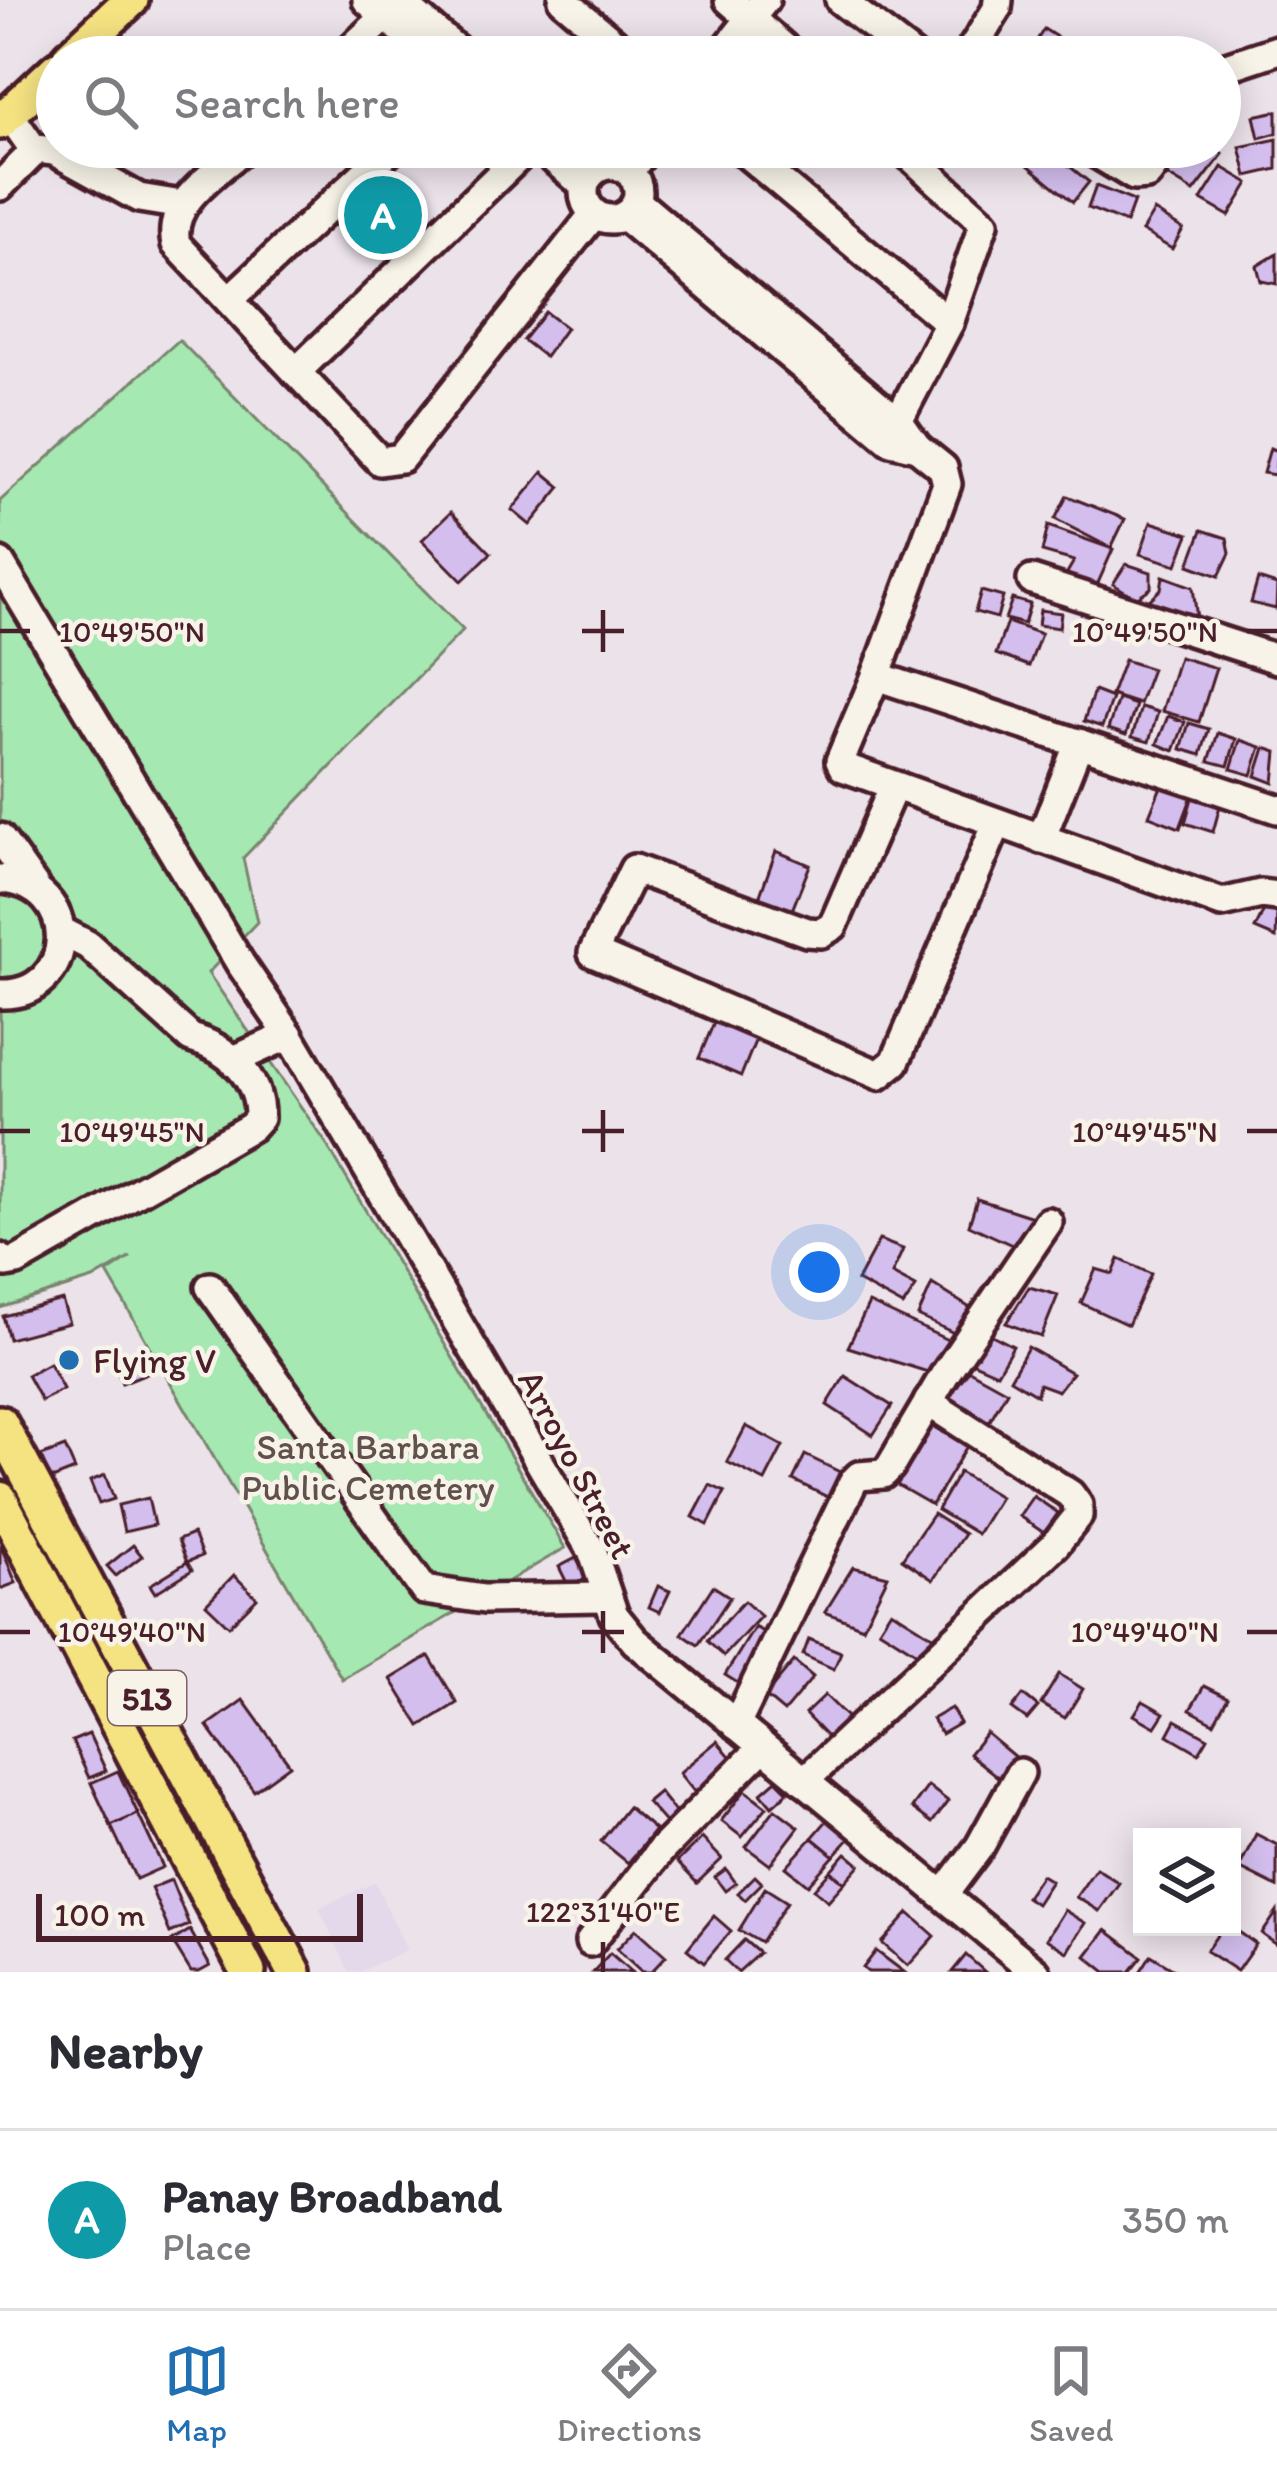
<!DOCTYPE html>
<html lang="en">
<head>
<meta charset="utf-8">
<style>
	body { margin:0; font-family:Itim,sans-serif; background:#f2f2f3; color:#2b2b33 }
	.controls { position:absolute; right:36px; bottom:36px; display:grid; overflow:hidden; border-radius:0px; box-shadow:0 6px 30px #0003 }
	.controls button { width:108px; height:108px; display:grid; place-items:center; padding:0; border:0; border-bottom:3px solid #e1e1e2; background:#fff; color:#2b2b33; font:60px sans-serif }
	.scale { position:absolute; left:36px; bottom:30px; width:327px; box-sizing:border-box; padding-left:12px; border:6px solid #4a1f2b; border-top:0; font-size:33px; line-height:42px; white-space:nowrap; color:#4a1f2b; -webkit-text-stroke:9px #f7f3e8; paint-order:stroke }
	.you { position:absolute; left:819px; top:1272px; width:42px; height:42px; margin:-30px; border:9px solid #fff; border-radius:50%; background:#1a73e8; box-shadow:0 0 0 18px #1a73e833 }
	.badge { display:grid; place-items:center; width:78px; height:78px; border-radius:50%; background:#1f6fb2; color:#fff; font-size:39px; font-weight:700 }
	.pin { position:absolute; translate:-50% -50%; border:6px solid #fff; box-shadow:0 3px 12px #0006 }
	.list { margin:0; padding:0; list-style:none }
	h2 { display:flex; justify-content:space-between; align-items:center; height:156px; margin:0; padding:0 48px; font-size:51px }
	h2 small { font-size:39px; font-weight:400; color:#7c7c81 }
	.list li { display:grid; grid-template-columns:78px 1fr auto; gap:36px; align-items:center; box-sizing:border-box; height:180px; padding:0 48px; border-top:3px solid #e1e1e2 }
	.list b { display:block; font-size:45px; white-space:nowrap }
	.list p { margin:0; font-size:39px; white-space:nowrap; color:#7c7c81 }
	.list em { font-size:39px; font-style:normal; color:#7c7c81 }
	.icon { flex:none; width:66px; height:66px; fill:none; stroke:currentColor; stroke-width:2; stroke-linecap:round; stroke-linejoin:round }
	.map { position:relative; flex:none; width:1277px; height:1972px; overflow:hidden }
	.search { position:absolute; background:#fff; box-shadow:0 6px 30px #0003; left:36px; right:36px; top:36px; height:132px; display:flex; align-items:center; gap:30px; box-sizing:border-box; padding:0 42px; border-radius:66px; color:#7c7c81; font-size:45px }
	.sheet { height:336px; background:#fff }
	nav { display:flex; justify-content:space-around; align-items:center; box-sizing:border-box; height:168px; border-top:3px solid #e1e1e2; background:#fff; font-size:33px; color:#7c7c81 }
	nav a { display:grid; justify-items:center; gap:6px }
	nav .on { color:#1f6fb2 }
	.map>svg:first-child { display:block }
</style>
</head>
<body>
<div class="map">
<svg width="1277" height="1972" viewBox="0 0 1277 1972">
	<rect width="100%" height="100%" fill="#ece3ea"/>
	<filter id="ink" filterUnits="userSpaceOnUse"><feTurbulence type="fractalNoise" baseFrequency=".00833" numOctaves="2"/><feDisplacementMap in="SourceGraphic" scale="24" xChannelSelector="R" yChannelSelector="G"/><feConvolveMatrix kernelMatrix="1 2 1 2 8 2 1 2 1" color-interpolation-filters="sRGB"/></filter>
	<g filter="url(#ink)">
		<!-- built -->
		<polygon fill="#e4d8eb" points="375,1882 407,1950 360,1972 349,1972 319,1908"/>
		<!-- green -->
		<polygon fill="#a6e8b2" stroke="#78846e" stroke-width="3" points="179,340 463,630 243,858 257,922 208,973 324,1140 565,1548 342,1679 107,1273 131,1257 93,1279 0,1308 0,501"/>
		<!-- building -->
		<g fill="#d3beee" stroke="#4a1f2b" stroke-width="3">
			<polygon points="1044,29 1085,55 1084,57 1064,57 1037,40"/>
			<polygon points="1277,111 1277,133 1259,138 1254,116"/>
			<polygon points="1277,139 1277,169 1247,176 1240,147"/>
			<polygon points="1006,147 1046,147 1089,182 1073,202"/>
			<polygon points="1114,147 1159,147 1152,157 1132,158"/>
			<polygon points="1180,147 1214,147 1223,154 1194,192 1166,175"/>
			<polygon points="1222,167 1249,183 1229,216 1201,200"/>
			<polygon points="371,179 421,229 395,253 347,201"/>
			<polygon points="1096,186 1134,201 1126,223 1088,208"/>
			<polygon points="1154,211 1183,229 1172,249 1142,231"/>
			<polygon points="1277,254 1277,284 1261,281 1257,266"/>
			<polygon points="545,312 566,328 545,357 523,340"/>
			<polygon points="1270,448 1277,451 1275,475 1263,473"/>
			<polygon points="543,472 561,487 530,525 512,510"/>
			<polygon points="1067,496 1125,519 1111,548 1055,519"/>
			<polygon points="451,512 491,553 462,581 422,540"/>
			<polygon points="1151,522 1189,534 1177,565 1140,554"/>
			<polygon points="1048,526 1113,549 1094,592 1060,585 1074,561 1042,552"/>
			<polygon points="1202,530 1227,538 1230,553 1219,576 1189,565"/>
			<polygon points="1126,564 1151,572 1151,588 1136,598 1113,584"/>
			<polygon points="1163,576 1193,587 1197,619 1144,605 1161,589"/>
			<polygon points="1258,579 1277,585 1276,609 1251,603"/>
			<polygon points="981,591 1003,597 997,618 975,612"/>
			<polygon points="1012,599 1030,604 1024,624 1005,619"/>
			<polygon points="1040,610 1061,613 1059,628 1038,625"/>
			<polygon points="1007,622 1041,634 1029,666 996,654"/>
			<polygon points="1179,657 1216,668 1199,722 1162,711"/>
			<polygon points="1124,660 1152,669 1139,704 1111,695"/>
			<polygon points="1094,691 1112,698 1102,727 1084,721"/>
			<polygon points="1118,699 1136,705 1126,735 1108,729"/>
			<polygon points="1141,707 1158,712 1149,742 1132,737"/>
			<polygon points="1168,716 1185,722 1174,751 1157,744"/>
			<polygon points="1189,723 1209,729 1201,755 1181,749"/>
			<polygon points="1218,733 1236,739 1228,766 1209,761"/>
			<polygon points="1240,740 1261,747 1252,775 1231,769"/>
			<polygon points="1265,748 1277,752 1274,783 1256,776"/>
			<polygon points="1162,784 1192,796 1180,828 1149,816"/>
			<polygon points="1192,798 1220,806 1213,832 1185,823"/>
			<polygon points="776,851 810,865 792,910 759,898"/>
			<polygon points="1265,908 1277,913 1276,938 1255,929"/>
			<polygon points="718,1013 760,1029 741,1076 699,1058"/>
			<polygon points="977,1199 1039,1219 1023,1250 969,1225"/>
			<polygon points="879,1240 903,1249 892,1274 916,1287 903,1306 857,1281"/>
			<polygon points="1119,1259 1151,1274 1128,1325 1081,1303 1096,1269 1113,1274"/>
			<polygon points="932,1284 975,1311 956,1334 918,1316"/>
			<polygon points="1029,1287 1058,1295 1041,1337 1006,1323"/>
			<polygon points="62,1300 69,1323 9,1339 3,1316"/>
			<polygon points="869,1303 952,1342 931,1373 848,1347"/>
			<polygon points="990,1334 1013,1346 997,1373 972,1362"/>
			<polygon points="1028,1347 1072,1373 1058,1391 1039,1384 1037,1395 1010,1379"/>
			<polygon points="141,1359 147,1373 122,1383 117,1370"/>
			<polygon points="49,1363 63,1389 41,1401 27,1375"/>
			<polygon points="969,1370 1007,1391 984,1431 941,1407"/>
			<polygon points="845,1376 892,1406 873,1435 827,1405"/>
			<polygon points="746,1426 783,1446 765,1481 727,1462"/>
			<polygon points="932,1426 967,1446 932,1505 897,1485"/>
			<polygon points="65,1447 75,1470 50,1480 41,1456"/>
			<polygon points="805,1455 850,1477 838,1502 793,1480"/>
			<polygon points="959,1472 1000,1497 977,1534 937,1510"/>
			<polygon points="105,1475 114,1499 99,1504 90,1481"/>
			<polygon points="710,1485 725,1492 708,1525 693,1517"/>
			<polygon points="1033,1496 1058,1513 1044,1533 1019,1516"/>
			<polygon points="148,1498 154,1525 124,1532 118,1505"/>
			<polygon points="933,1514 964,1534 933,1580 902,1559"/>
			<polygon points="193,1534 202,1556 187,1562 178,1540"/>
			<polygon points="0,1544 16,1583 0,1589"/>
			<polygon points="133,1545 142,1556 116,1576 107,1566"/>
			<polygon points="576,1558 587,1578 569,1587 559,1567"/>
			<polygon points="187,1562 192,1570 155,1593 150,1585"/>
			<polygon points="853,1567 888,1576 863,1627 825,1612"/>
			<polygon points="234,1575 257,1598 229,1626 206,1604"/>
			<polygon points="658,1586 670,1591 660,1612 649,1607"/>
			<polygon points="713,1586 730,1597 698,1645 682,1634"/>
			<polygon points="744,1601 761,1616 724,1656 707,1641"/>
			<polygon points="891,1610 934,1637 922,1656 879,1629"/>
			<polygon points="755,1627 774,1639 744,1687 725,1675"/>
			<polygon points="809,1639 841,1652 834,1669 803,1655"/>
			<polygon points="429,1656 457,1703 420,1726 391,1679"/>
			<polygon points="794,1661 813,1677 784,1712 765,1696"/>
			<polygon points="1059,1674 1083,1689 1065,1718 1041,1704"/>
			<polygon points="1204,1686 1228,1698 1214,1723 1190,1710"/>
			<polygon points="825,1695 849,1719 828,1738 805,1714"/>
			<polygon points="1023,1695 1038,1707 1027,1720 1012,1709"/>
			<polygon points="243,1700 290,1765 254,1791 207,1726"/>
			<polygon points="1143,1701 1164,1713 1155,1727 1134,1715"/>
			<polygon points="951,1708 960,1723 941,1734 932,1719"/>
			<polygon points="1176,1720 1208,1738 1199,1753 1168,1735"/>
			<polygon points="986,1733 1016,1758 999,1778 969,1754"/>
			<polygon points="89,1734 106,1771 89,1778 72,1741"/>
			<polygon points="717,1741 735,1762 696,1794 679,1773"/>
			<polygon points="118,1771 138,1814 111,1826 91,1783"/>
			<polygon points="776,1780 788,1792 772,1806 761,1793"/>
			<polygon points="928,1786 948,1801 932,1823 912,1808"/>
			<polygon points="745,1790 767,1807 742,1837 721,1821"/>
			<polygon points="659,1792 679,1817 668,1826 647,1802"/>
			<polygon points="628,1807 655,1830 628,1863 601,1841"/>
			<polygon points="775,1809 799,1827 770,1865 746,1847"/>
			<polygon points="138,1814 163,1867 136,1879 111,1826"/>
			<polygon points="829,1818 851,1837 834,1856 812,1838"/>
			<polygon points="1256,1834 1277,1845 1277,1887 1239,1868"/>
			<polygon points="702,1838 722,1859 697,1883 677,1862"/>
			<polygon points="812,1838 834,1856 808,1885 786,1867"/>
			<polygon points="846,1853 860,1865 844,1883 830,1871"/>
			<polygon points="1096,1868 1119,1883 1099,1911 1076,1897"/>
			<polygon points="726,1869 736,1883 725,1891 715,1877"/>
			<polygon points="830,1871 844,1883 828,1901 814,1889"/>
			<polygon points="1041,1875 1051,1881 1036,1904 1026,1897"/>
			<polygon points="755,1876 762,1883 745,1900 738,1893"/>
			<polygon points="171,1880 189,1925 170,1933 151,1888"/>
			<polygon points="765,1888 787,1902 761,1943 739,1930"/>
			<polygon points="1064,1910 1085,1923 1067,1952 1046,1939"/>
			<polygon points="1277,1912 1277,1945 1262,1934"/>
			<polygon points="909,1913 935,1936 908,1966 882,1943"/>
			<polygon points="714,1916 731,1931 704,1963 687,1949"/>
			<polygon points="1223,1927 1232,1927 1256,1944 1237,1971 1206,1951"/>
			<polygon points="636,1929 666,1956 651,1972 642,1972 617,1949"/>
			<polygon points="190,1930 210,1966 199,1972 191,1972 172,1941"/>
			<polygon points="1106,1930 1142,1957 1130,1972 1106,1972 1086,1956"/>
			<polygon points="744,1940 759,1953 738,1972 725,1960"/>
			<polygon points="876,1951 904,1972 868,1972 863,1968"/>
			<polygon points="610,1953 632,1972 593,1972"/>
			<polygon points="966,1955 985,1972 952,1972"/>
			<polygon points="1151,1955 1179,1972 1140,1972"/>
		</g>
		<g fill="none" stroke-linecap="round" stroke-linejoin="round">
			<!-- minor casing -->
			<g stroke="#4a1f2b" stroke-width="36">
				<g id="minor">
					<polyline points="367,0 433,57"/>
					<polyline points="398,0 465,57"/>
					<polyline points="563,0 631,57"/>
					<polyline points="729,0 795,57"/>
					<polyline points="840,0 914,57"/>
					<polyline points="342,57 396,7"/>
					<polyline points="720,57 765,0"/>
					<polyline points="967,57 997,9 998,0"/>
					<polyline points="1220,69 1277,50"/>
					<path d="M245,147C217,173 166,202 176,244L380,461L401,458L594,214"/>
					<polyline points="539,147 584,185"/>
					<polyline points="571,147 596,169"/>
					<polyline points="738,147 949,323"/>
					<polyline points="1086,147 1134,176 1147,175 1168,147"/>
					<polyline points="35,149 54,151 139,198 182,205"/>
					<circle cx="611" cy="192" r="27"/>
					<polyline points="629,171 648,147"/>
					<polyline points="0,186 35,151 9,114"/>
					<polyline points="624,216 891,441 917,447 900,423 637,202"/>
					<polyline points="229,300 393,147"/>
					<polyline points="296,372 529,147"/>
					<polyline points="892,432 949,323 984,223 900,147"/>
					<polyline points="917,447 943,468 947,484 876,676 840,761 843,767 1222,903 1261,894 1277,896"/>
					<polyline points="0,563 240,963 289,1035 593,1553 614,1615 635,1641 1036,1972"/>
					<polyline points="1032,580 1277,659"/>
					<polyline points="876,676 1277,809"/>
					<polyline points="893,788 833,926 821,933 807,932 634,869 593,953 879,1075 895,1062 997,824"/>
					<polyline points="0,838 35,887"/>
					<polyline points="1041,839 1079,743"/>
					<path d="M0,879C84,884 77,997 0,994"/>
					<polyline points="236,1059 289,1035"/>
					<path d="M0,1258L6,1263L17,1261L251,1127L259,1118C260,1077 228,1048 191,1038L88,945L61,931"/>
					<polyline points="210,1287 424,1590 484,1599 605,1597"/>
					<polyline points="736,1725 853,1482 859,1476 883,1474 890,1467 945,1374 1048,1222"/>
					<polyline points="804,1781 1055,1545 1078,1516 1078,1505 1070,1494 928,1402"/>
					<polyline points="944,1894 980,1846 1020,1773"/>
					<polyline points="590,1942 661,1850 763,1747"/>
				</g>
			</g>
			<!-- major casing -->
			<g stroke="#4a1f2b" stroke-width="42">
				<g id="major">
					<polyline points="70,57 131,0"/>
					<polyline points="0,122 57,69"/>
					<polyline points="0,1423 294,1972"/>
					<polyline points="0,1499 248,1972"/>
				</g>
			</g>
			<!-- minor -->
			<use href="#minor" stroke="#f7f3e8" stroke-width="27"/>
			<!-- major -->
			<use href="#major" stroke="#f5e382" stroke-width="33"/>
		</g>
	</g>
	<!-- ticks -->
	<path fill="none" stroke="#4a1f2b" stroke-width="4.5" d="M603,610V652M0,631H30M582,631H624M1247,631H1277M603,1110V1152M0,1131H30M582,1131H624M1247,1131H1277M603,1611V1653M0,1632H30M582,1632H624M1247,1632H1277M603,1942V1972"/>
	<!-- markers -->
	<circle fill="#1f6fb2" stroke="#f7f3e8" stroke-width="4.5" cx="69" cy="1360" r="12"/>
	<g text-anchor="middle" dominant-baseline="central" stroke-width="9" stroke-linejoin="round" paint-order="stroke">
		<!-- shield labels -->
		<rect fill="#f7f3e8" stroke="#7e5f64" stroke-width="3" x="108" y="1671" width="78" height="54" rx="9"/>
		<g font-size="33" font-weight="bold" fill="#4a1f2b">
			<text x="147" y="1698">513</text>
		</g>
		<!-- poi labels -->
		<g font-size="36" fill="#4a1f2b" stroke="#f7f3e8" text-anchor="start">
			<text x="93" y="1360">Flying V</text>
		</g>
		<!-- park labels -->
		<g font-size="36" fill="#61514d" stroke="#f7f3e8">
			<text x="368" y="1446">Santa Barbara<tspan x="368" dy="41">Public Cemetery</tspan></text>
		</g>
		<!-- street labels -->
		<g font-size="36" fill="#4a1f2b" stroke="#f7f3e8">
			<text transform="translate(577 1464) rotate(62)">Arroyo Street</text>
		</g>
	</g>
	<g font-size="30" text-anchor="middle" fill="#4a1f2b" stroke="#f7f3e8" stroke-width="9" stroke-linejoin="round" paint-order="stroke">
		<text x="132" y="642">10°49'50"N</text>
		<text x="1145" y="642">10°49'50"N</text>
		<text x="132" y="1142">10°49'45"N</text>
		<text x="1145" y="1142">10°49'45"N</text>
		<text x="132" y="1642">10°49'40"N</text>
		<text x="1145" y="1642">10°49'40"N</text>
		<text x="603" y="1922">122°31'40"E</text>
	</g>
</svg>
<div class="controls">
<button><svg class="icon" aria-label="layers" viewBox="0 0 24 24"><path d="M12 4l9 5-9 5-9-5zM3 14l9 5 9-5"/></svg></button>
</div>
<div class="scale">100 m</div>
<div class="you"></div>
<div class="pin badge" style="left:383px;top:215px;background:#0f9aa8">A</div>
<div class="search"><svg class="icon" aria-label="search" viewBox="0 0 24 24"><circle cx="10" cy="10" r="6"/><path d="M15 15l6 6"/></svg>Search here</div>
</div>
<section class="sheet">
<h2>Nearby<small></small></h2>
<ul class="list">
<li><span class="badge" style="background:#0f9aa8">A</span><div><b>Panay Broadband</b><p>Place</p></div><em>350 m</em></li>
</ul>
</section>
<nav>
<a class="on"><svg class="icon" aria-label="map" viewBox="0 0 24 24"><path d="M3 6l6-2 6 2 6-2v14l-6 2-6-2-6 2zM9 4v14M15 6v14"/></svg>Map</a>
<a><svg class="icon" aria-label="directions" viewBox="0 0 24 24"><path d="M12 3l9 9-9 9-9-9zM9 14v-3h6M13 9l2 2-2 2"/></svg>Directions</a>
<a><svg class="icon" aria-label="saved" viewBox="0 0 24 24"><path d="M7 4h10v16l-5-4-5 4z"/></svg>Saved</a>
</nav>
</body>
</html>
